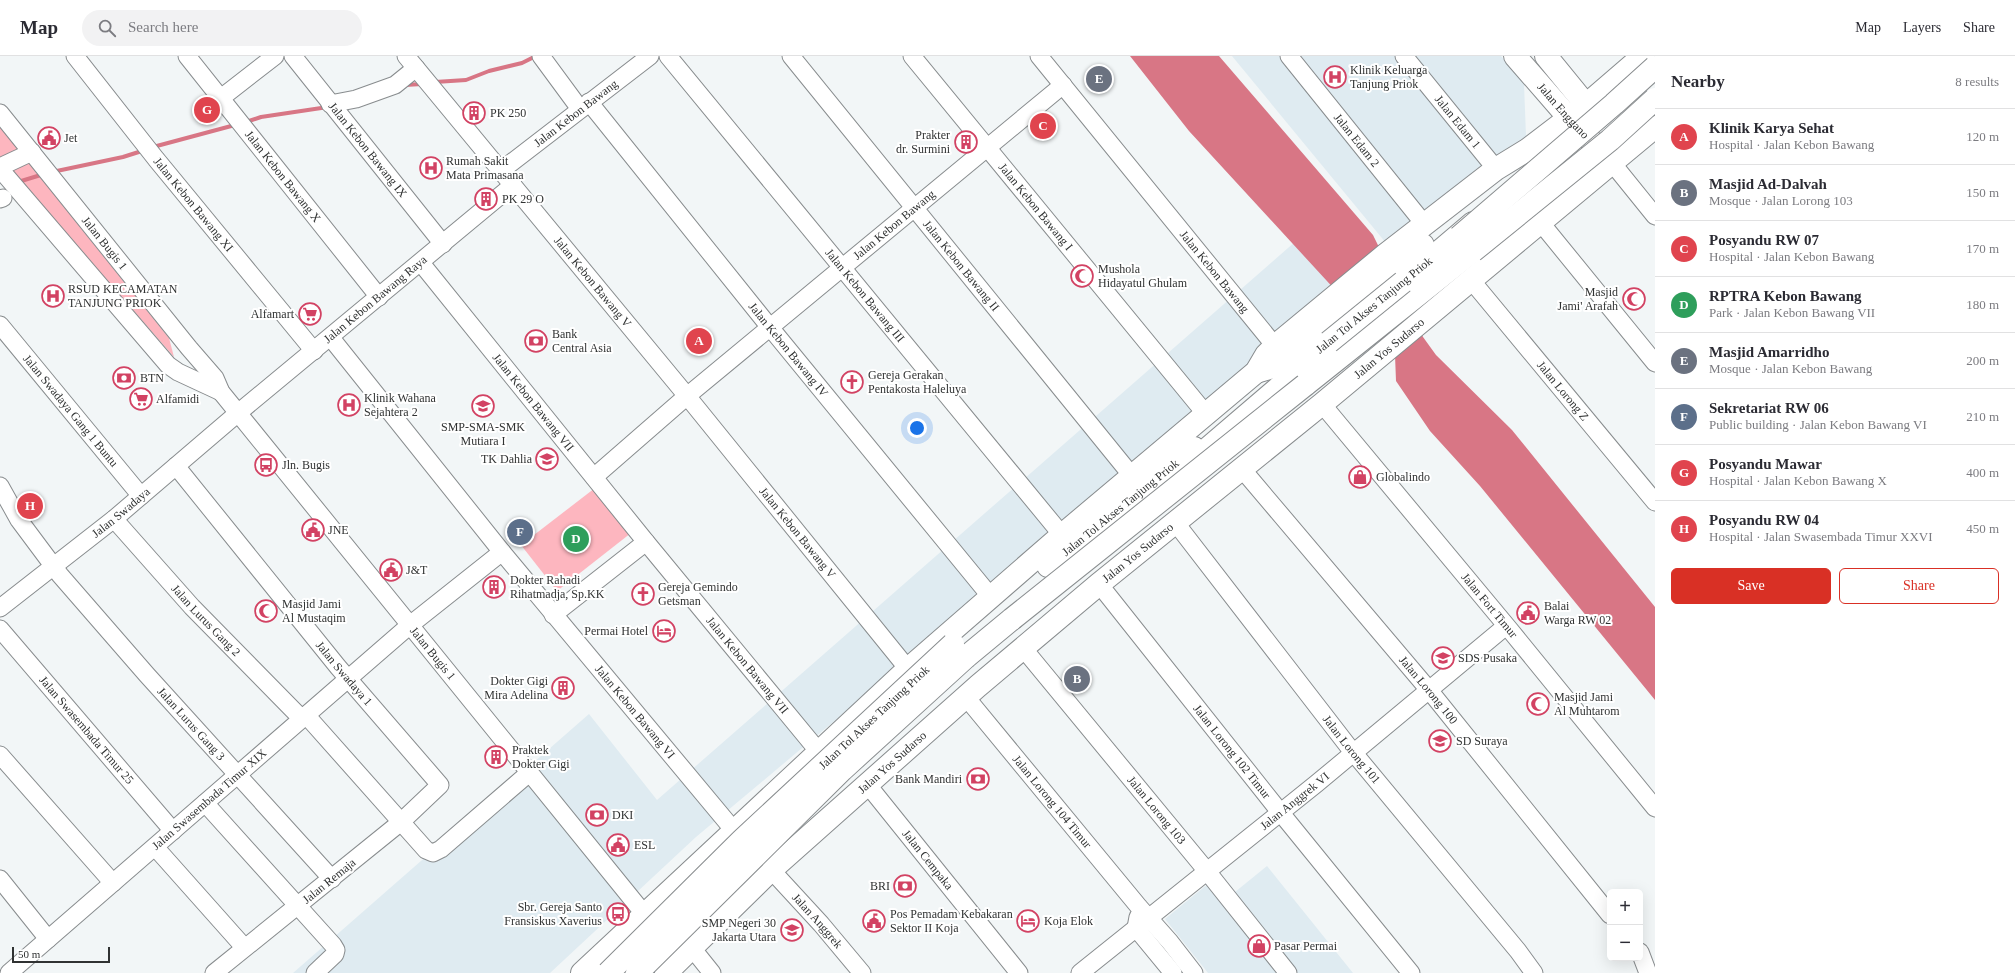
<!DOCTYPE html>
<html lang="en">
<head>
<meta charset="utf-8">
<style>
	body { margin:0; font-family:Georgia,serif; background:#f2f2f3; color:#2b2b33 }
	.controls { position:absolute; right:12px; bottom:12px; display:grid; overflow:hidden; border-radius:6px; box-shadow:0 4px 16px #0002 }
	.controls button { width:36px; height:36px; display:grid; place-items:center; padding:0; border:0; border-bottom:1px solid #e1e1e2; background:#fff; color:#2b2b33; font:20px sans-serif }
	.scale { position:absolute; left:12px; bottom:10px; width:98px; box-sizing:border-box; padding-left:4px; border:2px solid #303232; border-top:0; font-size:11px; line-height:14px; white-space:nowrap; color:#303232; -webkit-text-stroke:3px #fff; paint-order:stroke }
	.you { position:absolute; left:917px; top:372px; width:14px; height:14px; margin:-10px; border:3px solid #fff; border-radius:50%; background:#1a73e8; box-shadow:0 0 0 6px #1a73e833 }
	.badge { display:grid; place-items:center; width:26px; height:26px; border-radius:50%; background:#d93025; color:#fff; font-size:13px; font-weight:700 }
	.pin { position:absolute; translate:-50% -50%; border:2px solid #fff; box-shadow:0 1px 4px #0006 }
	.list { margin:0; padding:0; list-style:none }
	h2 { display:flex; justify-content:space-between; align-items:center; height:52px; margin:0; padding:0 16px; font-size:17px }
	h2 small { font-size:13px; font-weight:400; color:#7c7c81 }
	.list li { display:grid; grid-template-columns:26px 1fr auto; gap:12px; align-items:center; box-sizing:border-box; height:56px; padding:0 16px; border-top:1px solid #e1e1e2 }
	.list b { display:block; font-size:15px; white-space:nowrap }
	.list p { margin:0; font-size:13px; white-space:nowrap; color:#7c7c81 }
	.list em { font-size:13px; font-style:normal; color:#7c7c81 }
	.actions { display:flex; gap:8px; padding:12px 16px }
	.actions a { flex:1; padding:9px 0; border:1px solid #d93025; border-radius:6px; text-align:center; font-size:14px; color:#d93025 }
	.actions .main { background:#d93025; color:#fff }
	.icon { flex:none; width:22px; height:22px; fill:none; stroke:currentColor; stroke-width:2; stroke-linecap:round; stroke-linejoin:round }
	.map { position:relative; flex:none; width:1655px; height:917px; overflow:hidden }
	header { display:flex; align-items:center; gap:24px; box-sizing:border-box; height:56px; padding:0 20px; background:#fff; border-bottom:1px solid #e1e1e2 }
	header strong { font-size:19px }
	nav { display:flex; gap:22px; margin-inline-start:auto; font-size:14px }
	.search { width:280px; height:36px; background:#f2f2f3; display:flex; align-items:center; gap:10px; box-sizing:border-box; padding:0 14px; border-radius:22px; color:#7c7c81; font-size:15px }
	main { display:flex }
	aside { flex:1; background:#fff }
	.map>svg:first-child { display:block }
</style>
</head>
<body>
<header>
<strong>Map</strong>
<div class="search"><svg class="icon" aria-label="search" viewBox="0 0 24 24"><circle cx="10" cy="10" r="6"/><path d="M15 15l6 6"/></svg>Search here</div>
<nav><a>Map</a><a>Layers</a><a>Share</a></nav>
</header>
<main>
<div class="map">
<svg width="1655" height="917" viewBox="0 0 1655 917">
	<rect width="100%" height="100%" fill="#f2f6f7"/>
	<!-- built -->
	<g fill="#dfebf1">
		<polygon points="1232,0 1501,0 1524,28 1526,80 1386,187"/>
		<polygon points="1296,185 1347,235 696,781 550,917 293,917 589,658 657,744"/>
		<polygon points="1267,810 1353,917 1208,917 1165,863 1220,818 1235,836"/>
	</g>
	<!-- green -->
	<g fill="#fdb6bf">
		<polygon points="0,71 169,282 174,301 0,102"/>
		<polygon points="595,432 631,477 557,535 521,489"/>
	</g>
	<!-- water -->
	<polygon fill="#d87685" points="1130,0 1219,0 1373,179 1423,281 1436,299 1512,374 1655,551 1655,644 1480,430 1430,375 1396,325 1395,299 1189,75"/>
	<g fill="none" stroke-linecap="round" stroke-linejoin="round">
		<!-- stream -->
		<g stroke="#d87685" stroke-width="4">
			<polyline points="435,26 466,24 489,15 522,7 536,0"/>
			<polyline points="405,29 422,28"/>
			<polyline points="246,66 261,61 328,51"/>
			<polyline points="153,91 235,69"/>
			<polyline points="52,116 123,101 145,94"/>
			<polyline points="18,126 44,118"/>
		</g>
		<!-- minor casing -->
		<g stroke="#888c8e" stroke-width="19">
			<g id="minor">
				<path id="s1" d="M75,0L156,103L314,295"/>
				<path id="s2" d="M187,0L379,241"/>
				<path id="s3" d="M293,0L443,188"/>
				<path id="s4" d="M406,0L687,340L908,613"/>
				<polyline points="541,0 580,53"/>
				<path id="s5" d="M668,0L1062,479"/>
				<path id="s6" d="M791,0L1132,420"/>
				<path id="s7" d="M912,0L1205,357"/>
				<path id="s8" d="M1039,0L1275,290"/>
				<path id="s9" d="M1289,0L1425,169"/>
				<path id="s10" d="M1404,0L1496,113"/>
				<polyline points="221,42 275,0"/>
				<path id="s11" d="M589,46L764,264L991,541"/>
				<polyline points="330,48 356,43 395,29 416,12"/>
				<path id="s12" d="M0,57L189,292L215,322L221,336L645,859"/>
				<polyline points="1613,108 1655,160"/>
				<polyline points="0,111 32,96"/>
				<polyline points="0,113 168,309 178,316 221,336"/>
				<path id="s13" d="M502,114L650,0"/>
				<polyline points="0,143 3,142"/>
				<polyline points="1541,167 1655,307"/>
				<path id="s14" d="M421,207L646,486L819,696"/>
				<path id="s15" d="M1471,224L1655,446"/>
				<path id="s16" d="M0,269L141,440"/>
				<path id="s17" d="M331,282L502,496L741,783"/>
				<path id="s18" d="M1322,348L1510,574L1655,752"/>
				<path id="s19" d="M176,410L338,611L440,729L401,766L214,917"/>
				<path id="s20" d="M1242,413L1429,634L1610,859"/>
				<path id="s21" d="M594,421L687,340L1063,29"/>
				<path id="s22" d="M0,430L19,464L60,519L147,619L332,823"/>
				<path id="s23" d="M114,463L192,551L302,663"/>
				<path id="s24" d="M1175,466L1348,690L1518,895L1534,917"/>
				<path id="s25" d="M1099,528L1276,751L1411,917"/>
				<path id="s26" d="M0,552L114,463L238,357L513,129"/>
				<polyline points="553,559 646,486"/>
				<path id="s27" d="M0,573L173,775"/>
				<path id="s28" d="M1023,592L1206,814L1288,917"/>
				<path id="s29" d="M965,640L1139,851L1170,886L1194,917"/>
				<polyline points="306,659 426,794 433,797 441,793 529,717"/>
				<polyline points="0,699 113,827"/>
				<path id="s30" d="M867,728L1019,917"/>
				<polyline points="205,747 333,889 336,894 335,898 315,917"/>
				<polyline points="155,791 244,891"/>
				<path id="s31" d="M763,805L821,868L862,917"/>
				<polyline points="0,823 48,883"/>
				<polyline points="1138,861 1136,872 1173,917"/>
				<polyline points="692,892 712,917"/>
				<polyline points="1640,896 1648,917"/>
				<path id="s32" d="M9,917L410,569L502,496"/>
				<path id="s33" d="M1080,917L1316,728L1506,570"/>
			</g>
		</g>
		<!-- highway casing -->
		<g stroke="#888c8e" stroke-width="24">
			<g id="highway">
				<path id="s34" d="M1515,0L1569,62L1612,107"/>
				<polyline points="1546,0 1586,49 1591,62"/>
				<polyline points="1388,239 1473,167"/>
				<polyline points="1256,316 1273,311 1423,189"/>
				<polyline points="1305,329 1473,195"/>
				<polyline points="1187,410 1345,275"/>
				<path id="s35" d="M1048,510L1194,392"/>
				<polyline points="966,601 1012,563"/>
				<polyline points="582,917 908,613 1062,479 1256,316 1266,299 1276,289 1385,199 1496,113 1527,94 1586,49 1643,0"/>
				<path id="s36" d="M666,917L771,814L978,630L1099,528L1322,348L1655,71"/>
			</g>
		</g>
		<!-- minor -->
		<use href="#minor" stroke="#fff" stroke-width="17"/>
		<!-- highway -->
		<use href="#highway" stroke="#fff" stroke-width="22"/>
		<!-- highway-bridge casing -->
		<g stroke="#888c8e" stroke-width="24" stroke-linecap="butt">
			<g id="highway-bridge">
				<polyline points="1459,181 1614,48 1655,11"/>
				<polyline points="1473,195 1610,84 1655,43"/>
				<polyline points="1329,286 1403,226"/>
				<polyline points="1012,563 1305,329"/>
				<path id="s37" d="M608,917L742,784L953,588"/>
				<polyline points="637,917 842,714 966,601"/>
			</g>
		</g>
		<!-- highway-bridge -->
		<use href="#highway-bridge" stroke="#fff" stroke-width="22"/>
	</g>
	<!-- icons -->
	<defs>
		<g id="hospital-ring" transform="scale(1.15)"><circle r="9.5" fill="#fff" stroke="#d24263" stroke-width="1.5"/><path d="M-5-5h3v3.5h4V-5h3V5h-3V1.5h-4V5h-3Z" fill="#d24263"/></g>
		<g id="building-ring" transform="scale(1.15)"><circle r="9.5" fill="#fff" stroke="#d24263" stroke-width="1.5"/><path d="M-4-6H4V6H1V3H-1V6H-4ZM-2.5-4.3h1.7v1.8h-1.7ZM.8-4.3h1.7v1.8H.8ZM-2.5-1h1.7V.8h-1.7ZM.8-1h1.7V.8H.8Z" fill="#d24263"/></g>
		<g id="civic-ring" transform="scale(1.15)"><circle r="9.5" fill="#fff" stroke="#d24263" stroke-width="1.5"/><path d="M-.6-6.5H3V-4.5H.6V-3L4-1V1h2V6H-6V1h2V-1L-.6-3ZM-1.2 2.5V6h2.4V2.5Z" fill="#d24263"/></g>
		<g id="mosque-ring" transform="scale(1.15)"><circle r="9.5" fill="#fff" stroke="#d24263" stroke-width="1.5"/><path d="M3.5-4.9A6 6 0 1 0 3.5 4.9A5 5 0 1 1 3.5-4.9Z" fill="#d24263"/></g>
		<g id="supermarket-ring" transform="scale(1.15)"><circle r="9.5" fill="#fff" stroke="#d24263" stroke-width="1.5"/><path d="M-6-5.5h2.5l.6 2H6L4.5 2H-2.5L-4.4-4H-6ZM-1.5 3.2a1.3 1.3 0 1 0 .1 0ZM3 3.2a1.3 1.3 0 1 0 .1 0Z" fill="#d24263"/></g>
		<g id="bank-ring" transform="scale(1.15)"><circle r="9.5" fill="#fff" stroke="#d24263" stroke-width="1.5"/><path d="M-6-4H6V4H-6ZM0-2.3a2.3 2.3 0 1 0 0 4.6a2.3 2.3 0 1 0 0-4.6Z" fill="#d24263"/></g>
		<g id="church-ring" transform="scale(1.15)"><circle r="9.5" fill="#fff" stroke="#d24263" stroke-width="1.5"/><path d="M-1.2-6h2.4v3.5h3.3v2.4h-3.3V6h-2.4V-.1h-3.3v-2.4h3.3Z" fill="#d24263"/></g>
		<g id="school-ring" transform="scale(1.15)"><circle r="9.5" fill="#fff" stroke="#d24263" stroke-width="1.5"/><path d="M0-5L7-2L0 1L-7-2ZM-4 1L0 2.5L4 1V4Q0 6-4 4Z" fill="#d24263"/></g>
		<g id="bus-ring" transform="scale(1.15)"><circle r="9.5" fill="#fff" stroke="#d24263" stroke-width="1.5"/><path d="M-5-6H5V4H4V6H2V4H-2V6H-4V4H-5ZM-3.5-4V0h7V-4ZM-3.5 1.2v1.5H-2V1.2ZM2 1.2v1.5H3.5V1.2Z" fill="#d24263"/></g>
		<g id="shop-ring" transform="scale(1.15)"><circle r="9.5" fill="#fff" stroke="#d24263" stroke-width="1.5"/><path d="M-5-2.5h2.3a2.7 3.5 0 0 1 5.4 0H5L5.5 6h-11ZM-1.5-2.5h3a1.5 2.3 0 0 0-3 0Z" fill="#d24263"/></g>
		<g id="hotel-ring" transform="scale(1.15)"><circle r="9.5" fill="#fff" stroke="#d24263" stroke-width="1.5"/><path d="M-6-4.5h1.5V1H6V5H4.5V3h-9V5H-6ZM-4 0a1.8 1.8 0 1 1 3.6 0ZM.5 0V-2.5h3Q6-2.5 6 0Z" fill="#d24263"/></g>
	</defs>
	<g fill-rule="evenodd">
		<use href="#hospital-ring" x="1335" y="21"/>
		<use href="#building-ring" x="474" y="57"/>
		<use href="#civic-ring" x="49" y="82"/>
		<use href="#building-ring" x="966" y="86"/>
		<use href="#hospital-ring" x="431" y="112"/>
		<use href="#building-ring" x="486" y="143"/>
		<use href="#mosque-ring" x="1082" y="220"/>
		<use href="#hospital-ring" x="53" y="240"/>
		<use href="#mosque-ring" x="1634" y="243"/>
		<use href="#supermarket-ring" x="310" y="258"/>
		<use href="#bank-ring" x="536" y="285"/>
		<use href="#bank-ring" x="124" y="322"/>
		<use href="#church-ring" x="852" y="326"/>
		<use href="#supermarket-ring" x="141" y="343"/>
		<use href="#hospital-ring" x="349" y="349"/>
		<use href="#school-ring" x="483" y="350"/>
		<use href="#school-ring" x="547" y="403"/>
		<use href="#bus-ring" x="266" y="409"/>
		<use href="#shop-ring" x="1360" y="421"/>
		<use href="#civic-ring" x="313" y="474"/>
		<use href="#civic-ring" x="391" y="514"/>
		<use href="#building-ring" x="494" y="531"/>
		<use href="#church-ring" x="643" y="538"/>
		<use href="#mosque-ring" x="266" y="555"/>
		<use href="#civic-ring" x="1528" y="557"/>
		<use href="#hotel-ring" x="664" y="575"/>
		<use href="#school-ring" x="1443" y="602"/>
		<use href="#building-ring" x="563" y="632"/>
		<use href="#mosque-ring" x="1538" y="648"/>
		<use href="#school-ring" x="1440" y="685"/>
		<use href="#building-ring" x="496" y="701"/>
		<use href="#bank-ring" x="978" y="723"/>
		<use href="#bank-ring" x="597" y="759"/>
		<use href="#civic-ring" x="618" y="789"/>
		<use href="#bank-ring" x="905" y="830"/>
		<use href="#bus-ring" x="618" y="858"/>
		<use href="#civic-ring" x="874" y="865"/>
		<use href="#hotel-ring" x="1028" y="865"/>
		<use href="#school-ring" x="792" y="874"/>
		<use href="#shop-ring" x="1259" y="890"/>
	</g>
	<g text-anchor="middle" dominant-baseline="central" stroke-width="4" stroke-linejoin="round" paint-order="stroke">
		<!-- poi labels -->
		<g font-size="12" fill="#303232" stroke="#fff" text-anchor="start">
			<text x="1350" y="14">Klinik Keluarga<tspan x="1350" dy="14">Tanjung Priok</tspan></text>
			<text x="490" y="57">PK 250</text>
			<text x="950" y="79" text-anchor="end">Prakter<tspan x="950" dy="14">dr. Surmini</tspan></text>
			<text x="64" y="82">Jet</text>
			<text x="446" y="105">Rumah Sakit<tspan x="446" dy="14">Mata Primasana</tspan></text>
			<text x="502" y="143">PK 29 O</text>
			<text x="1098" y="213">Mushola<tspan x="1098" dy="14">Hidayatul Ghulam</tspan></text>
			<text x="68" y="233">RSUD KECAMATAN<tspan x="68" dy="14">TANJUNG PRIOK</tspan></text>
			<text x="1618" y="236" text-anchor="end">Masjid<tspan x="1618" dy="14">Jami' Arafah</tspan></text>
			<text x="294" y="258" text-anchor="end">Alfamart</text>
			<text x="552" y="278">Bank<tspan x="552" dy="14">Central Asia</tspan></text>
			<text x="868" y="319">Gereja Gerakan<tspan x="868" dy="14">Pentakosta Haleluya</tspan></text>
			<text x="140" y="322">BTN</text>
			<text x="364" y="342">Klinik Wahana<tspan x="364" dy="14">Sejahtera 2</tspan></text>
			<text x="156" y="343">Alfamidi</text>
			<text x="483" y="371" text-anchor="middle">SMP-SMA-SMK<tspan x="483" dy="14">Mutiara I</tspan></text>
			<text x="532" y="403" text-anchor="end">TK Dahlia</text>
			<text x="282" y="409">Jln. Bugis</text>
			<text x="1376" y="421">Globalindo</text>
			<text x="328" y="474">JNE</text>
			<text x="406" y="514">J&amp;T</text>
			<text x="510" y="524">Dokter Rahadi<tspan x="510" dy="14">Rihatmadja, Sp.KK</tspan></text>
			<text x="658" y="531">Gereja Gemindo<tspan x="658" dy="14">Getsman</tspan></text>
			<text x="282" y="548">Masjid Jami<tspan x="282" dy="14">Al Mustaqim</tspan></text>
			<text x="1544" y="550">Balai<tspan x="1544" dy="14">Warga RW 02</tspan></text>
			<text x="648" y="575" text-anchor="end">Permai Hotel</text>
			<text x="1458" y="602">SDS Pusaka</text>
			<text x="548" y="625" text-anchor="end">Dokter Gigi<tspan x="548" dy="14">Mira Adelina</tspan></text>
			<text x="1554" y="641">Masjid Jami<tspan x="1554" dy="14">Al Muhtarom</tspan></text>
			<text x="1456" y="685">SD Suraya</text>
			<text x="512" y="694">Praktek<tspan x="512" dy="14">Dokter Gigi</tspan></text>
			<text x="962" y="723" text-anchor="end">Bank Mandiri</text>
			<text x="612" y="759">DKI</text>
			<text x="634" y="789">ESL</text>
			<text x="890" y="830" text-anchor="end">BRI</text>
			<text x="602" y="851" text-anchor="end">Sbr. Gereja Santo<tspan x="602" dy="14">Fransiskus Xaverius</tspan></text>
			<text x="890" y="858">Pos Pemadam Kebakaran<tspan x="890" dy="14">Sektor II Koja</tspan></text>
			<text x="1044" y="865">Koja Elok</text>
			<text x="776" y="867" text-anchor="end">SMP Negeri 30<tspan x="776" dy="14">Jakarta Utara</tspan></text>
			<text x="1274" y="890">Pasar Permai</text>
		</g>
		<!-- street labels -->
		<g font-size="12" fill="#303232" stroke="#fff">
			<text stroke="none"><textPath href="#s34" startOffset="73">Jalan Enggano</textPath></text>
			<text stroke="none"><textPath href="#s13" startOffset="93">Jalan Kebon Bawang</textPath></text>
			<text stroke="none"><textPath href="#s10" startOffset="85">Jalan Edam 1</textPath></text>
			<text stroke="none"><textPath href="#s9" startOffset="108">Jalan Edam 2</textPath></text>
			<text stroke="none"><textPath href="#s3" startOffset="120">Jalan Kebon Bawang IX</textPath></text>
			<text stroke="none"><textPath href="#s2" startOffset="154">Jalan Kebon Bawang X</textPath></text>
			<text stroke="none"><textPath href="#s1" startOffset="190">Jalan Kebon Bawang XI</textPath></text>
			<text stroke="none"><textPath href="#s7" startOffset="195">Jalan Kebon Bawang I</textPath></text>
			<text stroke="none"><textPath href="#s21" startOffset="392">Jalan Kebon Bawang</textPath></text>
			<text stroke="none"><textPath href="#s12" startOffset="167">Jalan Bugis 1</textPath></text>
			<text stroke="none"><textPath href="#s6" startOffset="270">Jalan Kebon Bawang II</textPath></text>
			<text stroke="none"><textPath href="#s8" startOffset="278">Jalan Kebon Bawang</textPath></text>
			<text stroke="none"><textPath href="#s4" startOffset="293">Jalan Kebon Bawang V</textPath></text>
			<text stroke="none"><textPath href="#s5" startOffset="310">Jalan Kebon Bawang III</textPath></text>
			<text stroke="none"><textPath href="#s26" startOffset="486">Jalan Kebon Bawang Raya</textPath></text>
			<text transform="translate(1374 249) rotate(-39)">Jalan Tol Akses Tanjung Priok</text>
			<text stroke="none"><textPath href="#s36" startOffset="956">Jalan Yos Sudarso</textPath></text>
			<text stroke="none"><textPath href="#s11" startOffset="318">Jalan Kebon Bawang IV</textPath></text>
			<text stroke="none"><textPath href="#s15" startOffset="144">Jalan Lorong Z</textPath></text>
			<text stroke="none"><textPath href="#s14" startOffset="179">Jalan Kebon Bawang VII</textPath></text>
			<text stroke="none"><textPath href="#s16" startOffset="111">Jalan Swadaya Gang 1 Buntu</textPath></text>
			<text stroke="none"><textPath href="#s35" startOffset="93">Jalan Tol Akses Tanjung Priok</textPath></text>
			<text stroke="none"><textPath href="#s26" startOffset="154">Jalan Swadaya</textPath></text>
			<text stroke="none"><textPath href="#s4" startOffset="617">Jalan Kebon Bawang V</textPath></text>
			<text stroke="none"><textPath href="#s36" startOffset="632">Jalan Yos Sudarso</textPath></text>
			<text stroke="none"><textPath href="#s18" startOffset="262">Jalan Fort Timur</textPath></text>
			<text stroke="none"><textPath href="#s23" startOffset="137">Jalan Lurus Gang 2</textPath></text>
			<text stroke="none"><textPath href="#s12" startOffset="693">Jalan Bugis 1</textPath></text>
			<text stroke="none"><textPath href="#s14" startOffset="518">Jalan Kebon Bawang VII</textPath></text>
			<text stroke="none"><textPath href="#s19" startOffset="267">Jalan Swadaya 1</textPath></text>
			<text stroke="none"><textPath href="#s20" startOffset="289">Jalan Lorong 100</textPath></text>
			<text stroke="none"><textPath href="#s17" startOffset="482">Jalan Kebon Bawang VI</textPath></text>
			<text stroke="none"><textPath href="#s37" startOffset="369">Jalan Tol Akses Tanjung Priok</textPath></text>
			<text stroke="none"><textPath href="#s22" startOffset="306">Jalan Lurus Gang 3</textPath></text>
			<text stroke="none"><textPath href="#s27" startOffset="133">Jalan Swasembada Timur 25</textPath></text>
			<text stroke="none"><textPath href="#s24" startOffset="288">Jalan Lorong 101</textPath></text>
			<text stroke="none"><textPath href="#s25" startOffset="214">Jalan Lorong 102 Timur</textPath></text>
			<text stroke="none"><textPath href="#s36" startOffset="309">Jalan Yos Sudarso</textPath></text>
			<text stroke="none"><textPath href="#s32" startOffset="265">Jalan Swasembada Timur XIX</textPath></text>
			<text stroke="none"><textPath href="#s33" startOffset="275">Jalan Anggrek VI</textPath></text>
			<text stroke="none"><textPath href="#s29" startOffset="137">Jalan Lorong 104 Timur</textPath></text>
			<text stroke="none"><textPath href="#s28" startOffset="210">Jalan Lorong 103</textPath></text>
			<text stroke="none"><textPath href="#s30" startOffset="97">Jalan Cempaka</textPath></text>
			<text transform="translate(329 825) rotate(-39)">Jalan Remaja</text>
			<text stroke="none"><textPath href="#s31" startOffset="81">Jalan Anggrek</textPath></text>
		</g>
	</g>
</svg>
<div class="controls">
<button>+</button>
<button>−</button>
</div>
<div class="scale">50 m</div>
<div class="you"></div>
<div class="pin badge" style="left:699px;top:285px;background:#e0444e">A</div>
<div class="pin badge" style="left:1077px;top:623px;background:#6b7280">B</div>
<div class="pin badge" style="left:1043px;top:70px;background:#e0444e">C</div>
<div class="pin badge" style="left:576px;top:483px;background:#2e9e5b">D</div>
<div class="pin badge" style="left:1099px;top:23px;background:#6b7280">E</div>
<div class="pin badge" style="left:520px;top:476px;background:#5c6f8a">F</div>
<div class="pin badge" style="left:207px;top:54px;background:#e0444e">G</div>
<div class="pin badge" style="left:30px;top:450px;background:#e0444e">H</div>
</div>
<aside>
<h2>Nearby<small>8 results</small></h2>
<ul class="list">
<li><span class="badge" style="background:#e0444e">A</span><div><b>Klinik Karya Sehat</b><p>Hospital · Jalan Kebon Bawang</p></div><em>120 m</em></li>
<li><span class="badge" style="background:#6b7280">B</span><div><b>Masjid Ad-Dalvah</b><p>Mosque · Jalan Lorong 103</p></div><em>150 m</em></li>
<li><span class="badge" style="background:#e0444e">C</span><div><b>Posyandu RW 07</b><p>Hospital · Jalan Kebon Bawang</p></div><em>170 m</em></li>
<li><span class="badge" style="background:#2e9e5b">D</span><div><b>RPTRA Kebon Bawang</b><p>Park · Jalan Kebon Bawang VII</p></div><em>180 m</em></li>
<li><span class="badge" style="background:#6b7280">E</span><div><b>Masjid Amarridho</b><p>Mosque · Jalan Kebon Bawang</p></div><em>200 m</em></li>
<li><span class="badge" style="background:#5c6f8a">F</span><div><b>Sekretariat RW 06</b><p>Public building · Jalan Kebon Bawang VI</p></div><em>210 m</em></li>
<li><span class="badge" style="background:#e0444e">G</span><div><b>Posyandu Mawar</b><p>Hospital · Jalan Kebon Bawang X</p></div><em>400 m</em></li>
<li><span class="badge" style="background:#e0444e">H</span><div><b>Posyandu RW 04</b><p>Hospital · Jalan Swasembada Timur XXVI</p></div><em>450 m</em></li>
</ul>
<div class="actions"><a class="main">Save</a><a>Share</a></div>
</aside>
</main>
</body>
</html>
